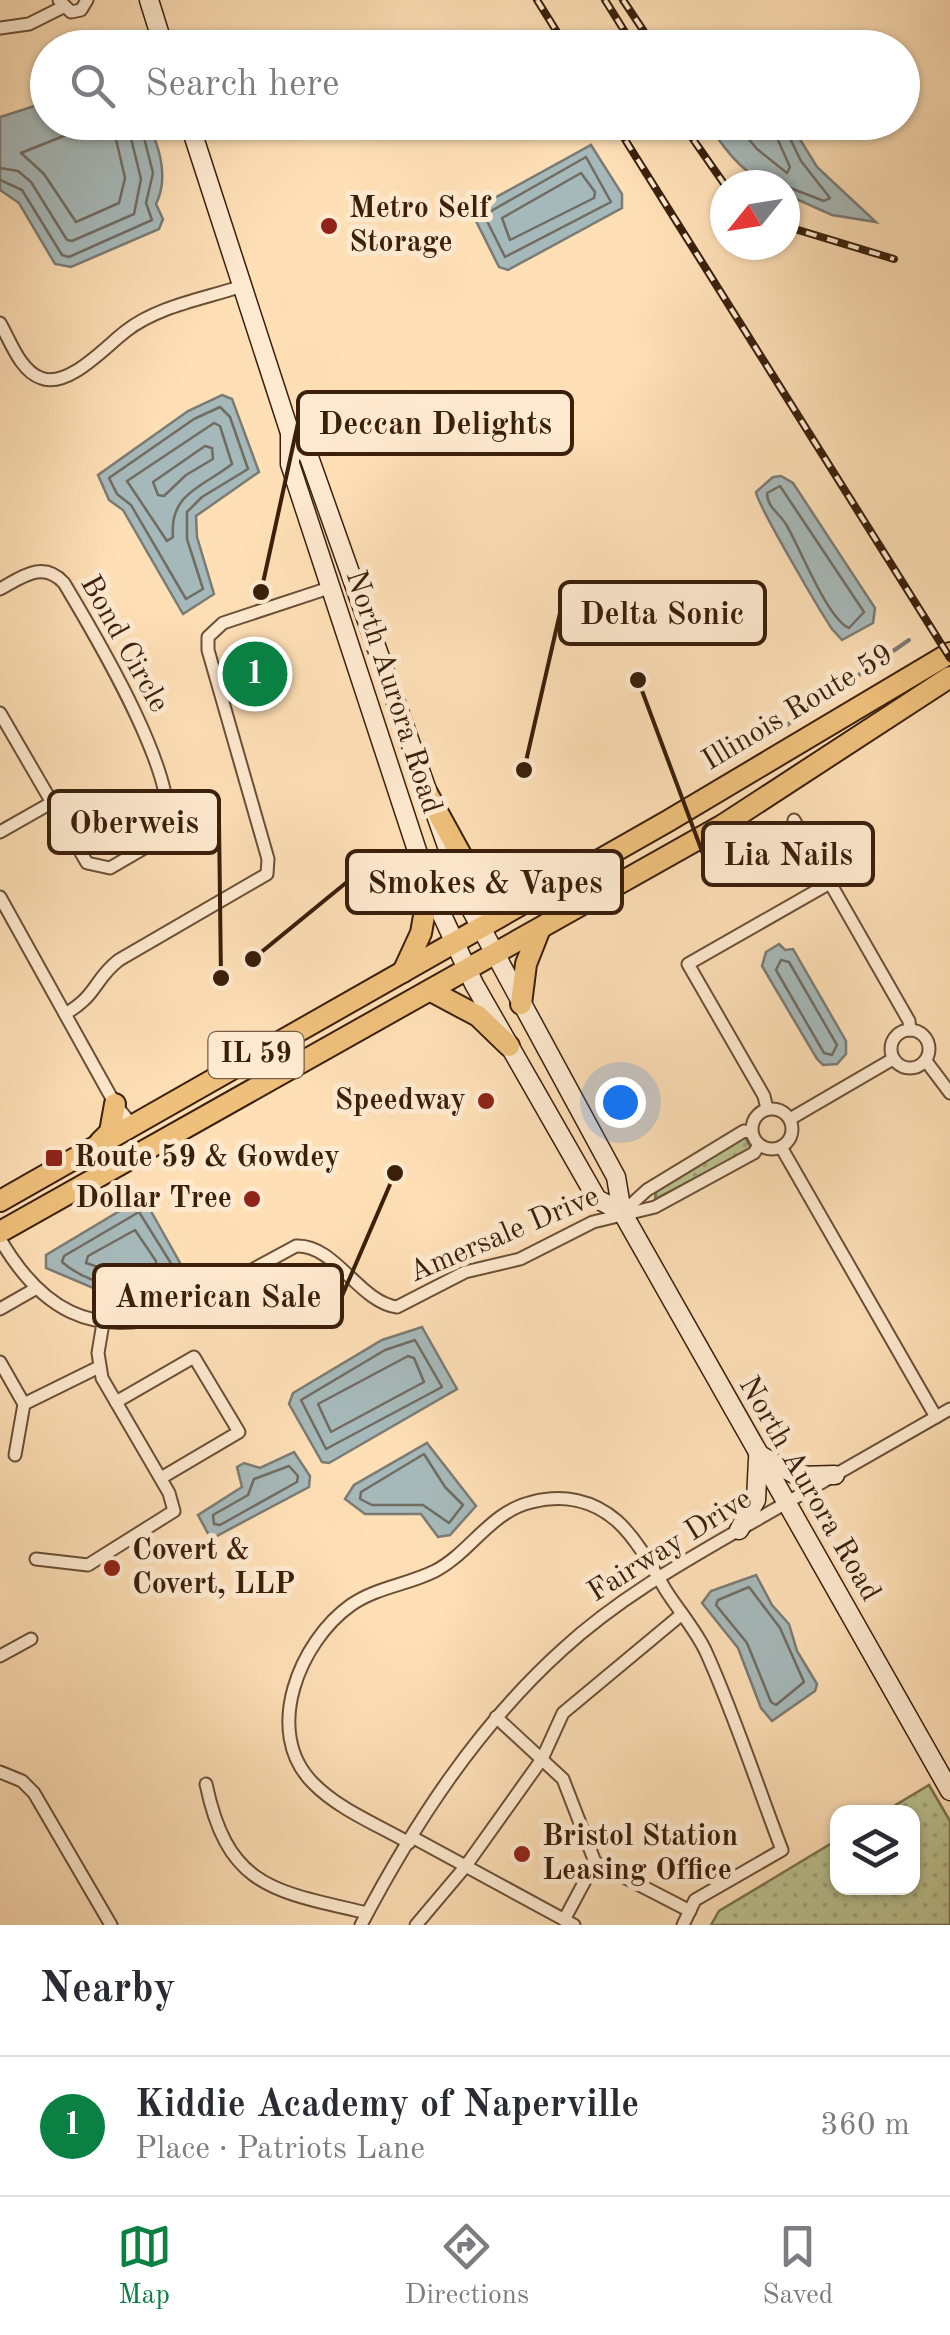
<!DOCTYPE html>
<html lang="en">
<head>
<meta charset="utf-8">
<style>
	body { margin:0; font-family:"Old Standard TT",serif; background:#f7f7f7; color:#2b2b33 }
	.controls { position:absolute; right:30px; bottom:30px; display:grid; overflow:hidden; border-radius:20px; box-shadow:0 2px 8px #0004 }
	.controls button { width:90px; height:90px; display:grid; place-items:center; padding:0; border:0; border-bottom:2px solid #e1e1e2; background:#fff; color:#2b2b33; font:50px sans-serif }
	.compass { position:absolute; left:710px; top:170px; width:90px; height:90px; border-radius:50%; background:#fff; box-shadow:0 2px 8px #0004; rotate:240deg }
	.you { position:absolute; left:620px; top:1102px; width:35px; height:35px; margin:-25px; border:8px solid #fff; border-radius:50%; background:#1a73e8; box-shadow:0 0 0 15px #1a73e833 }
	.badge { display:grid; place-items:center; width:65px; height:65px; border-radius:50%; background:#0b8043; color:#fff; font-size:32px; font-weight:700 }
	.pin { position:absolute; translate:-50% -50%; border:5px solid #fff; box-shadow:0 2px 10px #0006 }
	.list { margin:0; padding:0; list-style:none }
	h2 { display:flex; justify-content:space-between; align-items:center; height:130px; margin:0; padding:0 40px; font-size:42px }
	h2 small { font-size:32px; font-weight:400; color:#7c7c81 }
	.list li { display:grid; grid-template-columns:65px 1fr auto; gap:30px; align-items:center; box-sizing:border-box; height:140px; padding:0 40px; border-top:2px solid #e1e1e2 }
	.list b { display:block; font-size:38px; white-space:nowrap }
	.list p { margin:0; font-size:32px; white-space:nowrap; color:#7c7c81 }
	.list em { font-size:32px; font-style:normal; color:#7c7c81 }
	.icon { flex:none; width:55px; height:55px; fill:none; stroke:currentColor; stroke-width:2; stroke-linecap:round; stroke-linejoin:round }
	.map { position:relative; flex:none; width:950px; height:1925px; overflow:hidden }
	.search { position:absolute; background:#fff; box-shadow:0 2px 8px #0004; left:30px; right:30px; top:30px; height:110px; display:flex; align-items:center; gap:25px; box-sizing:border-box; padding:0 35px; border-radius:55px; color:#7c7c81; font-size:38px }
	.sheet { height:270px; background:#fff }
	nav { display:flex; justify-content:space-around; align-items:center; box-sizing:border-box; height:140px; border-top:2px solid #e1e1e2; background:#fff; font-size:28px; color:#7c7c81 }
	nav a { display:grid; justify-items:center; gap:5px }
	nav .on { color:#0b8043 }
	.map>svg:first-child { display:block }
</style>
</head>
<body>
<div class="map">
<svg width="950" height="1925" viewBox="0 0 950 1925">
	<defs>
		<pattern id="green-dots" width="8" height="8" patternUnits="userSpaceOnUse" patternTransform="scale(2.5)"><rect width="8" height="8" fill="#bbc391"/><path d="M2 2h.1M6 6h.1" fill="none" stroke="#a2a77c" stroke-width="1.8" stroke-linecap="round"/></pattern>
	</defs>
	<rect width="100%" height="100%" fill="#fedfb6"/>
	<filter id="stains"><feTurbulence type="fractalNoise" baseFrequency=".002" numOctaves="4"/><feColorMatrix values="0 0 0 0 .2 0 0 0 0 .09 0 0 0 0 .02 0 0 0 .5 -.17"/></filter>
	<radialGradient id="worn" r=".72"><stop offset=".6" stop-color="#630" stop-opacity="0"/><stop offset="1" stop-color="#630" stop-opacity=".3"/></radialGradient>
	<!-- green -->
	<g fill="url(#green-dots)" stroke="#7a714e" stroke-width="2.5">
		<polygon points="745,1137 752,1149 655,1199 656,1192"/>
		<polygon points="929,1785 950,1821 950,1925 711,1925 719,1911 837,1840 838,1888 912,1888 912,1812 884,1812"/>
	</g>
	<!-- water -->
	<g fill="#a6b9ba" stroke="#7b7b74" stroke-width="2.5">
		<path d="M47,102L48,122L148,123C160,148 169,178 156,204L163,219L159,229L71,267L55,264L19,203L0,190V117Z"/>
		<path d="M708,123H790L817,167L876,222L832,215L785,194V185C750,185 725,151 708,123Z"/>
		<polygon points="591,145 622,194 622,208 508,270 499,267 471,211"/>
		<polygon points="222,395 232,399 259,472 196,516 197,537 214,594 183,614 123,510 109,500 98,475 188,411"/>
		<path d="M773,477L781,476L793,483L875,608L873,623L842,640L832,629C820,611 757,504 756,492Z"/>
		<polygon points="779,944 785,950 793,949 846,1041 846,1054 837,1064 823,1065 817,1059 762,966 766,952"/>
		<polygon points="143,1197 184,1270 175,1286 130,1297 112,1296 46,1268 46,1255"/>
		<polygon points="422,1327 457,1389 329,1463 322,1462 289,1404 293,1393 382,1340"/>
		<polygon points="427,1443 476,1506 450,1535 438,1537 421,1514 365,1514 345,1499 354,1485"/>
		<polygon points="294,1452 310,1476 309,1487 211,1539 198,1515 242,1487 237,1467 244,1463 260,1468"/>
		<polygon points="756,1575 772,1605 789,1624 797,1651 817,1684 815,1691 772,1721 761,1708 738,1648 702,1603 711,1591"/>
	</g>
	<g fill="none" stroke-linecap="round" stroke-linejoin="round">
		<!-- shore -->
		<g stroke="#706c62" stroke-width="2.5">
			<polyline points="78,122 66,135 21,153 44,174 76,222 119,203 125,178 112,122"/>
			<polyline points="734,122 757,149 787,173 790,167 770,122"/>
			<polyline points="782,122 801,161 830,198 824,201 785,186"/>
			<polygon points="586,157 611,202 505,257 484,215"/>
			<polyline points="0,168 18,171 31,182 67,240 72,241 134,214 141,179 127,122"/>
			<polygon points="581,173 595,192 594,198 510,240 502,218"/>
			<polyline points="0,180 22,190 62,255 69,257 152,220 146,203 153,173 140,122"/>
			<polygon points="220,407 230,417 248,469 202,497 187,512 187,539 203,589 186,599 131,505 117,494 109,478 194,419"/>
			<path d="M214,423L220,426L232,464C203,487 169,493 173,537L167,541L127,481Z"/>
			<polygon points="205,446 212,448 213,459 186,475 164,496 158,495 153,482"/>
			<path d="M780,486L864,612L849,628C828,620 800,548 787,526C780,513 767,508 767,493Z"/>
			<polygon points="781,960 789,962 837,1045 832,1055 824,1053 776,970"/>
			<path d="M139,1212L172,1265L170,1276C132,1289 95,1290 62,1262L64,1256Z"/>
			<polygon points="135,1230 156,1261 155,1268 116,1273 86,1263 88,1256"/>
			<polygon points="415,1340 442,1387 326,1449 301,1400 385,1350"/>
			<polygon points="408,1356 414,1358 424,1382 331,1432 318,1404"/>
			<polygon points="424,1454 445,1487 463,1505 449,1523 423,1505 372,1505 360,1499 361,1492"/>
			<polygon points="289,1466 298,1476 297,1482 220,1525 214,1524 213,1515 248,1495 254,1479"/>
			<polygon points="749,1587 780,1628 804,1682 776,1705 771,1702 747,1643 716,1605 718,1600"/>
		</g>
		<!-- stream -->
		<polyline stroke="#7b7b74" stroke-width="4" points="774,734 909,640"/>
		<!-- street casing -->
		<g stroke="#6b4f36" stroke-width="15">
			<g id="street">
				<polyline points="59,0 71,12 81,10 87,0"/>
				<polyline points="0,28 29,24 63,7"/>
				<path d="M0,323C10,340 20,371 41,378C68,389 106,346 126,331C158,306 204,299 242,286"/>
				<path d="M0,589C22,577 43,560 64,583C92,630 186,785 165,836L110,868L87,863L0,713"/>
				<polyline points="794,820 909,1021 910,1030"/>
				<polyline points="0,832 51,803"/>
				<polyline points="0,897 115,1104 132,1125"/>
				<path d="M65,1014C98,995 94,979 119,960L267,874L268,859L208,650V637L223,623L329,588"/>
				<circle cx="910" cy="1049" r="19"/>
				<polyline points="926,1061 950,1093"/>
				<circle cx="772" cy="1129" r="20"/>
				<polyline points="767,1109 764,1096 688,964 830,883"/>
				<polyline points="790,1119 893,1059"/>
				<polyline points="781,1147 936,1417"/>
				<polyline points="625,1210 647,1190 744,1131 751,1132"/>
				<path d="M0,1239C40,1308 91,1339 171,1314L296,1246C335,1244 359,1302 397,1307L465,1272L520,1259L593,1222L655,1207L754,1153L759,1145"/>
				<polyline points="0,1309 35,1289"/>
				<polyline points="0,1362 24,1404"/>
				<polyline points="116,1402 194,1357 239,1432 161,1478"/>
				<polyline points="15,1455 24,1404 99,1367"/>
				<polyline points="36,1559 88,1565 174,1511 169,1493 102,1378 98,1353 103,1323"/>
				<polyline points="0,1656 31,1639"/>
				<polyline points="496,1717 563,1779 595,1862 690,1911"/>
				<polyline points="0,1772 22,1781 34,1793 111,1925"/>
				<path d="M206,1784C228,1889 275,1891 367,1913"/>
				<polyline points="412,1837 574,1925"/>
				<path d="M409,1843C378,1825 338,1809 313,1783C262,1732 300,1641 351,1605C377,1587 407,1585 435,1571C470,1553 491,1511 532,1502C563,1494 593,1500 617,1521C636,1538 652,1567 665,1589C678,1610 696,1630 706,1652C735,1716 757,1785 782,1850L695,1900L683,1925"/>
				<polyline points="564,1920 595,1862"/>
				<path d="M361,1925C414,1824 477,1727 562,1650C623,1594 694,1556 765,1515C827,1480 888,1444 950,1409"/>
				<polyline points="416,1925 465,1867 542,1759 563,1713 682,1614"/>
			</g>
		</g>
		<!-- secondary casing -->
		<g stroke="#3a1f0b" stroke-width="21">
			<g id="secondary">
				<polyline points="149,0 164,48"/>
				<polyline points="189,122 290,433 290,464 429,887 474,984 597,1199 622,1212"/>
				<polyline points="290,433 309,457 466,900 616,1177 622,1212 950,1791"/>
				<polyline points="758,1454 798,1476 835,1475"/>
				<polyline points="739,1530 756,1500 758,1459"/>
			</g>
		</g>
		<!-- primary casing -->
		<g stroke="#3a1f0b" stroke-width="24">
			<g id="primary">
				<polyline points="427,793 477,884 497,893 535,896"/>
				<polyline points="403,972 421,933 429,887"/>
				<polyline points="431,991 478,1016 509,1046"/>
				<polyline points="521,1004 526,964 539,931"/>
				<polyline points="100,1142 110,1132 115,1104"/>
				<polyline points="0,1201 668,821 950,653"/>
				<polyline points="0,1232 723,825 950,677"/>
			</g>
		</g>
		<!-- street -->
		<use href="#street" stroke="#feead0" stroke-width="11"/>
		<!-- secondary -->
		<use href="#secondary" stroke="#feead0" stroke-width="18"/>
		<!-- primary -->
		<use href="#primary" stroke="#efc07b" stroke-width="20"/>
		<!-- rail casing -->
		<g stroke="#3a1f0b" stroke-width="8">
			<g id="rail">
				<polyline points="537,0 567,48"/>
				<polyline points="605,0 635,48"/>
				<polyline points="623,0 655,48"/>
				<polyline points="614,122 950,658"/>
				<polyline points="681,122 725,185"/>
				<polyline points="785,226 894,259"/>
			</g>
		</g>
		<!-- rail -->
		<use href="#rail" stroke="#feead0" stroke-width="4" stroke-dasharray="11" stroke-linecap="butt"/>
	</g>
	<!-- markers -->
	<g fill="#8f2418" stroke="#feead0" stroke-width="4">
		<circle cx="329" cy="226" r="10"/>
		<circle cx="486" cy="1101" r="10"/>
		<rect x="44" y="1148" width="20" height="20" rx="5"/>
		<circle cx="252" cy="1199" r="10"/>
		<circle cx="112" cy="1568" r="10"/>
		<circle cx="522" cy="1854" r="10"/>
	</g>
	<g text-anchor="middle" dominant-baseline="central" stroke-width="10" stroke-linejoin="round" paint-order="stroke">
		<!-- shield labels -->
		<rect fill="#feead0" stroke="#755c46" stroke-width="2.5" x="208.5" y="1032" width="95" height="46" rx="8"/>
		<g font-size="28" font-weight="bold" fill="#3a1f0b">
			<text x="256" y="1055">IL 59</text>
		</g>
		<!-- poi labels -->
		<g font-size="30" font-weight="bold" fill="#3a1f0b" stroke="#feead0" text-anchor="start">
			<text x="349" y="209">Metro Self<tspan x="349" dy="34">Storage</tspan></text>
			<text x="466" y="1101" text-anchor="end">Speedway</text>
			<text x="74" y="1158">Route 59 &amp; Gowdey</text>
			<text x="232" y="1199" text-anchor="end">Dollar Tree</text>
			<text x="132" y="1551">Covert &amp;<tspan x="132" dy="34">Covert, LLP</tspan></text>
			<text x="542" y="1837">Bristol Station<tspan x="542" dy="34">Leasing Office</tspan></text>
		</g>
		<!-- street labels -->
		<g font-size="30" fill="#3a1f0b" stroke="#feead0">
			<text transform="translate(124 644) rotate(61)">Bond Circle</text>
			<text transform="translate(393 692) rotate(72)">North Aurora Road</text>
			<text transform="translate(798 708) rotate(-31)">Illinois Route 59</text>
			<text transform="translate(504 1235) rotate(-23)">Amersale Drive</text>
			<text transform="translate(809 1489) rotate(60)">North Aurora Road</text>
			<text transform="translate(670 1546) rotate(-32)">Fairway Drive</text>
		</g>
	</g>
	<!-- callouts -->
	<path fill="none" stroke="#3a1f0b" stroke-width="4" d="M261 592L298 423M524 770L560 613M221 978L219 822M638 680L703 854M253 959L347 882M395 1173L342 1296"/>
	<g fill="#3a1f0b" stroke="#feead0" stroke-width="4">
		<circle cx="261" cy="592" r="10"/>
		<circle cx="524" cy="770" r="10"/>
		<circle cx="221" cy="978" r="10"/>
		<circle cx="638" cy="680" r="10"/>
		<circle cx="253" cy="959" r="10"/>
		<circle cx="395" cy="1173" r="10"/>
	</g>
	<g fill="#feead0" stroke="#3a1f0b" stroke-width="4">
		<rect x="298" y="392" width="274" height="62" rx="10"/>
		<rect x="560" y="582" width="205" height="62" rx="10"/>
		<rect x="49" y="791" width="170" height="62" rx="10"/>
		<rect x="703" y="823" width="170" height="62" rx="10"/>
		<rect x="347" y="851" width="275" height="62" rx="10"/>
		<rect x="94" y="1265" width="248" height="62" rx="10"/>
	</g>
	<g font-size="32" text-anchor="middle" font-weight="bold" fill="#3a1f0b">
		<text x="435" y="434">Deccan Delights</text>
		<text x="662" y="624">Delta Sonic</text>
		<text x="134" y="833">Oberweis</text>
		<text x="788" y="865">Lia Nails</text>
		<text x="485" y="893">Smokes &amp; Vapes</text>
		<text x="218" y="1307">American Sale</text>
	</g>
	<rect width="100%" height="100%" filter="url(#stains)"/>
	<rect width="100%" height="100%" fill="url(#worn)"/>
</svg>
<div class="controls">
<button><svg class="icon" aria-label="layers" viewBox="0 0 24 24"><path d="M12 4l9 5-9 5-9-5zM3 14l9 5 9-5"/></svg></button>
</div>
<svg class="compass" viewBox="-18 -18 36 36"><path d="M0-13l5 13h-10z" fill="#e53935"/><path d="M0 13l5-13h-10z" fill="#7c7c81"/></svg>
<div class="you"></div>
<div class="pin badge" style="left:255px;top:674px">1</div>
<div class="search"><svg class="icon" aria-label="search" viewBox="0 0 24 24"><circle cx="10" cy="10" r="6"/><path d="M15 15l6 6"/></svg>Search here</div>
</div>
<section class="sheet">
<h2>Nearby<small></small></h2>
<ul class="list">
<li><span class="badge">1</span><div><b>Kiddie Academy of Naperville</b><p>Place · Patriots Lane</p></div><em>360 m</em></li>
</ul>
</section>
<nav>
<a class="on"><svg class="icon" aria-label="map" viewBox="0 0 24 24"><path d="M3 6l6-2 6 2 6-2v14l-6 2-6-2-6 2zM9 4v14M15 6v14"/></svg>Map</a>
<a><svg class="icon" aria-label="directions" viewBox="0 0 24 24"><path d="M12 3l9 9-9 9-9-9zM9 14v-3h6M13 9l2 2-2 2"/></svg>Directions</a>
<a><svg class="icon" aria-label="saved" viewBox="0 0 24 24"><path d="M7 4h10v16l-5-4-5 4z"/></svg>Saved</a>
</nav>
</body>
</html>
